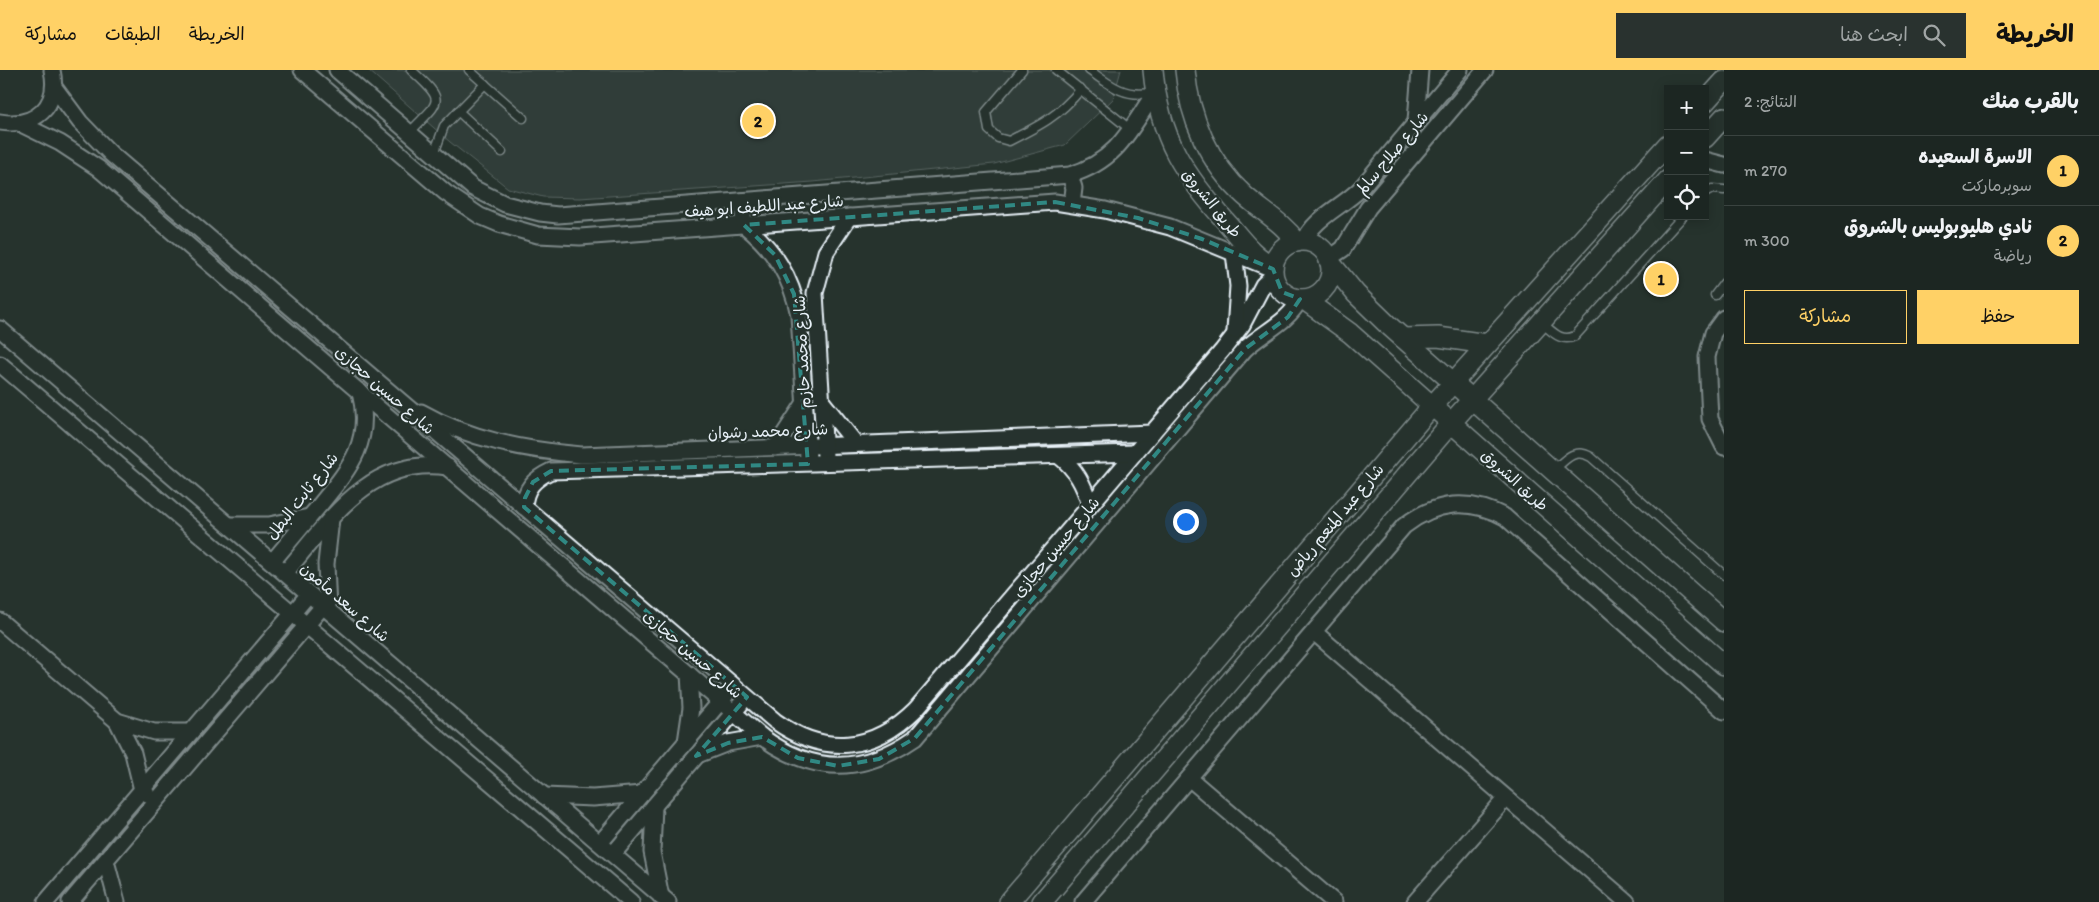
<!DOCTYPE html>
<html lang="ar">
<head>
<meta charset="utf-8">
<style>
	body { margin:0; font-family:Itim,"Playpen Sans Arabic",sans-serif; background:#29322f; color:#f1f3f6; direction:rtl }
	.controls { position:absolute; right:15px; top:15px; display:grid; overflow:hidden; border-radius:0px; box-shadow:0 2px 12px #0003 }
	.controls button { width:45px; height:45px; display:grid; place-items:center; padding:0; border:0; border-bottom:1px solid #3a4340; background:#1c2622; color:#f1f3f6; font:25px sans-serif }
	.you { position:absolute; left:1185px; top:451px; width:18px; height:18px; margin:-12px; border:4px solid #fff; border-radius:50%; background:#1a73e8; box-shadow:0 0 0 8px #1a73e833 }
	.badge { display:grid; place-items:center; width:32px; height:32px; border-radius:50%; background:#ffd166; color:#111; font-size:16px; font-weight:700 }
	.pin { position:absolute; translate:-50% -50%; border:2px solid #fff; box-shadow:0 1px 5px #0006 }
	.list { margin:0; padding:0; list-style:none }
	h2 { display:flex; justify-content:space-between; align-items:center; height:65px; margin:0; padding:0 20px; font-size:21px }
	h2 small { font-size:16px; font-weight:400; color:#a0a5a5 }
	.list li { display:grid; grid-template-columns:32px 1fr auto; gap:15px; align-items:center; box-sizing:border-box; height:70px; padding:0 20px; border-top:1px solid #3a4340 }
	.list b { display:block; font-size:19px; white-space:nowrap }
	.list p { margin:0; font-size:16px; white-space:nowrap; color:#a0a5a5 }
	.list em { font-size:16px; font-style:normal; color:#a0a5a5 }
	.actions { display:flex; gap:10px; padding:15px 20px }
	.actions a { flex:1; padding:11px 0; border:1px solid #ffd166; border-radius:0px; text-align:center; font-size:18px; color:#ffd166 }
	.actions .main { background:#ffd166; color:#111 }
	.icon { flex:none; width:28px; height:28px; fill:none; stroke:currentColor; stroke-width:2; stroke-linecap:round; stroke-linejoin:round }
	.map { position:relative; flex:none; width:1724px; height:832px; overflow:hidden; direction:ltr }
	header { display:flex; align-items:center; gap:30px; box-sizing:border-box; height:70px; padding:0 25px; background:#ffd166; color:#111 }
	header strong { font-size:24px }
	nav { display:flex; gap:28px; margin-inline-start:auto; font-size:18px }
	.search { width:350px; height:45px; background:#29322f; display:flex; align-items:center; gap:12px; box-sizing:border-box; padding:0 18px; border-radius:0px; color:#a0a5a5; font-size:19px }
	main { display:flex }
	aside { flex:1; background:#1c2622 }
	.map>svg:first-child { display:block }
</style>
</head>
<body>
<header>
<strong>الخريطة</strong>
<div class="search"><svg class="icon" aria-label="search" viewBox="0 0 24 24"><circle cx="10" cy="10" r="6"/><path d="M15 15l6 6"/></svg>ابحث هنا</div>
<nav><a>الخريطة</a><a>الطبقات</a><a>مشاركة</a></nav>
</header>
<main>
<aside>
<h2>بالقرب منك<small>النتائج: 2</small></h2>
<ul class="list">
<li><span class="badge">1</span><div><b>الاسرة السعيده</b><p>سوبرماركت</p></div><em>270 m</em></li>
<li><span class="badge">2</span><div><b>نادي هليوبوليس بالشروق</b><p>رياضة</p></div><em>300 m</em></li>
</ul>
<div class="actions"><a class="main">حفظ</a><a>مشاركة</a></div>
</aside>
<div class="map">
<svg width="1724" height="832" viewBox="0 0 1724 832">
	<rect width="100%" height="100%" fill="#26332d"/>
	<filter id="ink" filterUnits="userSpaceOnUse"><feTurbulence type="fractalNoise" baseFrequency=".02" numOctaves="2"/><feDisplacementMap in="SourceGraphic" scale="10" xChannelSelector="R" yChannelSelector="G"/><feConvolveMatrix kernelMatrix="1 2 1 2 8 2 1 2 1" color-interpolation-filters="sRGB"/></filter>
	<g filter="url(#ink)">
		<!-- green -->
		<polygon fill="#3e4b47" stroke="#939ea0" points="368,0 1121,0 1113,29 1065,75 994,94 813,112 580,128 543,127 508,118 450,72"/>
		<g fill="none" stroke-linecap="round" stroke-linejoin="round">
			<!-- service casing -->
			<g stroke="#e8f1f8" stroke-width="11">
				<g id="service">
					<polyline points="469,0 523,48"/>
					<path d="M1022,0L986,42L989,60L998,68L1009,71C1039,56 1059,46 1081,19"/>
					<polyline points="1056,0 1131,60"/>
					<path d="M1089,0C1109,15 1127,29 1153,22"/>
					<polyline points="458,41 502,82"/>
					<path d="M409,63C440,30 448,33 411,0"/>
					<polyline points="434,84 444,56 485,14"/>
					<polyline points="1705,123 1712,119 1724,120"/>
					<polyline points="1715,225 1724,213"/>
					<path d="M1542,253C1552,261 1561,273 1575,266L1683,146"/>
					<path d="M1553,401C1565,390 1574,377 1591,387L1724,505"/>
				</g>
			</g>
			<!-- minor casing -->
			<g stroke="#e8f1f8" stroke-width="19">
				<g id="minor">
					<polyline points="302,0 446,123 480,146 499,154 538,165 580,167 1055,132 1105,140 1170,157 1265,196"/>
					<path d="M337,0L473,118L505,134L540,143L558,145L1070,105C1117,91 1130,60 1155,22"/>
					<path d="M54,17L80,52L111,84L775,651C824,686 873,682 916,639L1222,281L1242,255L1263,215L1273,205"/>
					<polyline points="1416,51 1420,0"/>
					<path d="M0,52C35,58 60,36 52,0"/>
					<path d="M19,53L60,73L98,98L762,667C814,705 863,704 915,668L1245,279C1263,262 1289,252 1300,229"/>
					<polyline points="1705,90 1724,95"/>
					<polyline points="1070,105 1074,118 1072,134"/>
					<path d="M742,131L744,155C775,180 791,207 799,245L808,387"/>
					<path d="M1304,172C1313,148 1342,137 1360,119L1460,0"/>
					<polyline points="1234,183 1238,216 1235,261"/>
					<polyline points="1328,189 1343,179 1368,138 1485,0"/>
					<polyline points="1724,248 1713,263 1707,287 1710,349 1724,377"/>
					<polyline points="0,259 668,832"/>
					<polyline points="0,294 631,832"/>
					<polyline points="823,333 856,374"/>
					<path d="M421,342C470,370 526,380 581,385L1152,363"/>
					<polyline points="775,378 804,334"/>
					<polyline points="825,386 815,223 826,182 849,147"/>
					<path d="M1059,386C1076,399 1084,415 1090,435"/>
					<path d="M524,437C525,418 534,409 551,401L1135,383"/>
					<polyline points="229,455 269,455 309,447"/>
					<path d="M272,492C288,473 304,454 319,436C349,399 373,372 360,322"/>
					<path d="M285,503C329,451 370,385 448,397"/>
					<polyline points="328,540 326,494 331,449"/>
					<polyline points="0,551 117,651 154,662 191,662"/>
					<polyline points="1314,562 1627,832"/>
					<polyline points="117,651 133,683 142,720 147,724"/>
					<polyline points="686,672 691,638 689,604"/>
					<polyline points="700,684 728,673 762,667"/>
					<polyline points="1189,708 1334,832"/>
					<polyline points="544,726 593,728 642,724"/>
					<polyline points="654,736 652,782 661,827"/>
					<polyline points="600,773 726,625"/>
					<polyline points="613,784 740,635"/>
					<polyline points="106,791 117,832"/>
					<polyline points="46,832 309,524"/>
					<polyline points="70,832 323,536"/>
					<path d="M1083,832L1404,456C1436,431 1469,428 1505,447L1724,641"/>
					<polyline points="1415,832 1506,728"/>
				</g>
			</g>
			<!-- tertiary casing -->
			<g stroke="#e8f1f8" stroke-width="22">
				<g id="tertiary">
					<path d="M1153,0C1159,68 1184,105 1229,155C1242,170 1254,187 1273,196"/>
					<path d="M1185,0C1189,47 1209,94 1245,126C1263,142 1282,152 1297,172"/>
					<polyline points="1705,32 1724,11"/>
					<polyline points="1705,68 1724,47"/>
					<circle cx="1302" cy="200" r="29"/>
					<polyline points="1329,191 1356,224 1387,254 1724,552"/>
					<polyline points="1303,229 1350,263 1724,595"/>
					<polyline points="1403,268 1438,267 1487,274"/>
					<polyline points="1009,832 1432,336 1668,74"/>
					<polyline points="1042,832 1451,353 1668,110"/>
				</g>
			</g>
			<!-- service -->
			<use href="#service" stroke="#26332d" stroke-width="8"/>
			<!-- minor -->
			<use href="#minor" stroke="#26332d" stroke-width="15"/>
			<!-- tertiary -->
			<use href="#tertiary" stroke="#26332d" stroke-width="19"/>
		</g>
	</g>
	<!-- marked area -->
	<path d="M0 0H1724V832H0ZM1055,132L1138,148L1202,169L1273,199L1282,222L1300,229L1288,247L1245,279L915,668L879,689L838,696L798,688L762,667L728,673L696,686L747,627L524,437L525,428L533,412L551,401L808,394L794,224L775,185L744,155Z" fill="#26332d" fill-opacity=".55" fill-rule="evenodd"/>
	<path fill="none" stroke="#308883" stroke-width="4" stroke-dasharray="10 6" stroke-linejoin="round" d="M1055,132L1138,148L1202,169L1273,199L1282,222L1300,229L1288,247L1245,279L915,668L879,689L838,696L798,688L762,667L728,673L696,686L747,627L524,437L525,428L533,412L551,401L808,394L794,224L775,185L744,155Z"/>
	<g text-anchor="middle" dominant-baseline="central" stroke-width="4.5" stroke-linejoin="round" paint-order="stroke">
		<!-- street labels -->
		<g font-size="16" fill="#e8f1f8" stroke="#26332d">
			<text transform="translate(1392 83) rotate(-50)">شارع صلاح سالم</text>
			<text transform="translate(1212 133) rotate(51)">طريق الشروق</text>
			<text transform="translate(764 136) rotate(-4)">شارع عبد اللطيف ابو هيف</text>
			<text transform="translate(802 282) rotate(-93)">شارع محمد حازم</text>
			<text transform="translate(385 320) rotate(41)">شارع حسين حجازى</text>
			<text transform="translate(768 361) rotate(-2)">شارع محمد رشوان</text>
			<text transform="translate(1515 410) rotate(42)">طريق الشروق</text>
			<text transform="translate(302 426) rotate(-52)">شارع ثابت البطل</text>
			<text transform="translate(1335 450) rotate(-50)">شارع عبد المنعم رياض</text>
			<text transform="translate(1056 477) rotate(-50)">شارع حسين حجازى</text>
			<text transform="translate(345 532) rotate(41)">شارع سعد مأمون</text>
			<text transform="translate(693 584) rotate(41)">شارع حسين حجازى</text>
		</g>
	</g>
</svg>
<div class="controls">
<button>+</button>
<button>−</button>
<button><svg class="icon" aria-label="locate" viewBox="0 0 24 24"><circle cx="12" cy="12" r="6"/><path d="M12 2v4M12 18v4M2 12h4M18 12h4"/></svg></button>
</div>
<div class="you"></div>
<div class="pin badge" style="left:1661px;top:209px">1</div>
<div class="pin badge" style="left:758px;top:51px">2</div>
</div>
</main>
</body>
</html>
